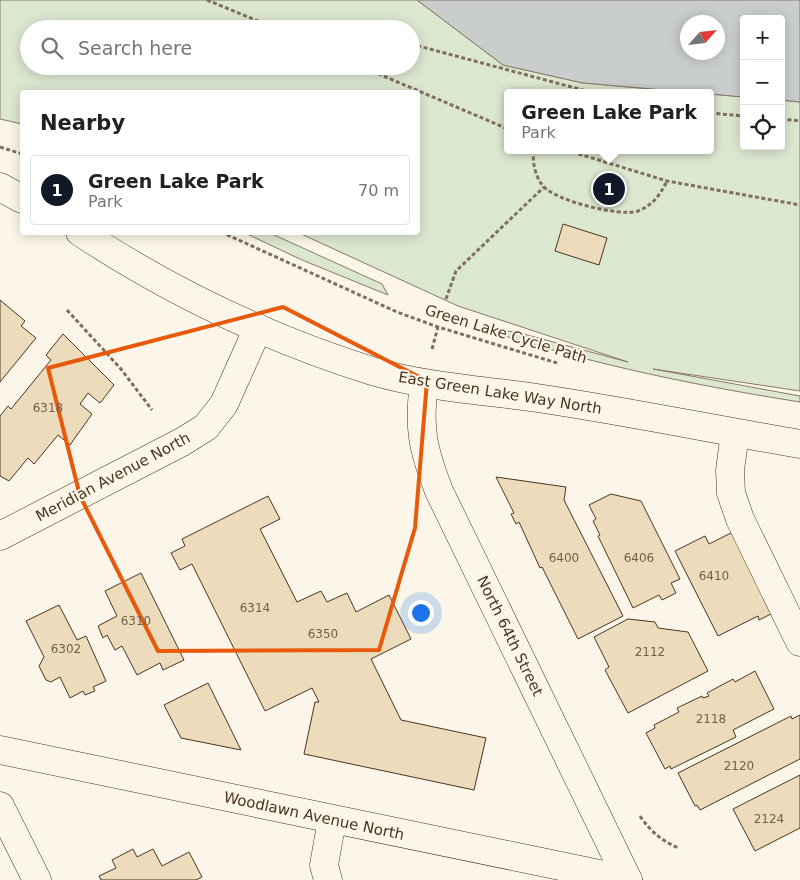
<!DOCTYPE html>
<html lang="en">
<head>
<meta charset="utf-8">
<style>
	body { margin:0; font-family:"DejaVu Sans",sans-serif; background:#f6f6f6; color:#202124 }
	.controls { position:absolute; right:15px; top:15px; display:grid; overflow:hidden; border-radius:5px; box-shadow:0 2px 12px #0003 }
	.controls button { width:45px; height:45px; display:grid; place-items:center; padding:0; border:0; border-bottom:1px solid #e0e0e0; background:#fff; color:#202124; font:25px sans-serif }
	.compass { position:absolute; left:680px; top:15px; width:45px; height:45px; border-radius:50%; background:#fff; box-shadow:0 2px 12px #0003; rotate:63deg }
	.you { position:absolute; left:420px; top:612px; width:18px; height:18px; margin:-12px; border:4px solid #fff; border-radius:50%; background:#1a73e8; box-shadow:0 0 0 8px #1a73e833 }
	.badge { display:grid; place-items:center; width:32px; height:32px; border-radius:50%; background:#111827; color:#fff; font-size:16px; font-weight:700 }
	.pin { position:absolute; translate:-50% -50%; border:2px solid #fff; box-shadow:0 1px 5px #0006 }
	.popup { position:absolute; left:504px; top:89px; width:210px; height:65px; box-sizing:border-box; display:grid; place-content:center; border-radius:5px; background:#fff; filter:drop-shadow(0 1px 4px #0005); font-size:16px; white-space:nowrap; color:#757577 }
	.popup b { font-size:19px; color:#202124 }
	.popup::after { content:''; position:absolute; left:50%; top:100%; margin-left:-10px; border:10px solid transparent; border-top-color:#fff }
	.list { margin:0; padding:0; list-style:none }
	h2 { display:flex; justify-content:space-between; align-items:center; height:65px; margin:0; padding:0 20px; font-size:21px }
	h2 small { font-size:16px; font-weight:400; color:#757577 }
	.list li { display:grid; grid-template-columns:32px 1fr auto; gap:15px; align-items:center; box-sizing:border-box; height:70px; margin:0 10px 10px; padding:0 10px; border:1px solid #e0e0e0; border-radius:5px }
	.list b { display:block; font-size:19px; white-space:nowrap }
	.list p { margin:0; font-size:16px; white-space:nowrap; color:#757577 }
	.list em { font-size:16px; font-style:normal; color:#757577 }
	.icon { flex:none; width:28px; height:28px; fill:none; stroke:currentColor; stroke-width:2; stroke-linecap:round; stroke-linejoin:round }
	.map { position:relative; flex:none; width:800px; height:880px; overflow:hidden }
	.search { position:absolute; background:#fff; box-shadow:0 2px 12px #0003; left:20px; top:20px; width:400px; height:55px; display:flex; align-items:center; gap:12px; box-sizing:border-box; padding:0 18px; border-radius:28px; color:#757577; font-size:19px }
	.panel { position:absolute; background:#fff; box-shadow:0 2px 12px #0003; left:20px; top:90px; width:400px; height:145px; border-radius:5px }
	.map>svg:first-child { display:block }
</style>
</head>
<body>
<div class="map">
<svg width="800" height="880" viewBox="0 0 800 880">
	<rect width="100%" height="100%" fill="#fbf6e9"/>
	<!-- green -->
	<g fill="#dce7d0" stroke="#887966" fill-rule="evenodd">
		<path d="M0,0H417L503,65L583,83L699,93H508V150H710V94L744,97V146H781V100L800,102V391L653,369L800,396V402C699,386 600,366 502,335L506,331L516,332L628,362L458,306L299,233L418,232V92H22V124L0,119ZM29,29H411V66H29Z"/>
		<polygon points="245,233 270,233 382,284 388,295 302,260"/>
	</g>
	<!-- water -->
	<path fill="#c9cecd" stroke="#887966" fill-rule="evenodd" d="M417,0H800V102L781,100V19H744V97L583,83L503,65ZM688,22H718V52H688Z"/>
	<!-- building -->
	<g fill="#ecdcbc" stroke="#4a3520">
		<polygon points="563,224 607,238 599,265 555,251"/>
		<polygon points="0,300 25,321 21,326 36,338 0,382"/>
		<polygon points="63,334 114,385 100,403 88,393 80,404 92,414 70,445 58,435 34,464 28,458 9,481 0,476 0,416 8,406 11,409 51,360 46,355"/>
		<polygon points="496,477 566,487 564,500 623,616 578,639 542,567 540,568 519,522 516,524 511,514 514,513"/>
		<polygon points="611,494 641,501 680,579 671,583 676,593 662,600 659,595 633,608 598,536 600,535 593,521 596,519 589,505"/>
		<polygon points="268,496 280,519 260,529 297,602 321,591 327,602 347,593 356,612 389,595 411,639 371,659 401,720 486,738 474,790 304,754 315,702 319,702 312,688 265,711 192,564 180,570 171,553 185,546 182,539"/>
		<polygon points="733,532 773,613 759,620 758,616 718,636 675,551 705,536 709,544"/>
		<polygon points="141,573 184,660 163,670 160,663 137,675 122,646 115,650 107,635 103,638 98,626 117,616 105,591"/>
		<polygon points="59,605 77,640 86,636 106,681 93,687 95,691 85,695 83,691 70,698 60,677 51,682 46,680 39,666 44,657 26,621"/>
		<polygon points="628,619 655,622 658,628 688,632 708,671 628,713 605,670 609,667 594,637"/>
		<polygon points="755,671 774,709 733,730 736,737 671,769 670,766 665,769 646,733 655,728 654,725 679,712 677,708 702,696 703,698 709,696 707,693 733,679 735,682"/>
		<polygon points="208,683 241,750 181,738 164,705"/>
		<polygon points="800,715 800,759 700,810 697,805 695,806 678,773 791,716 792,719"/>
		<polygon points="800,775 800,828 755,851 733,809"/>
		<polygon points="133,849 137,857 153,849 162,866 189,852 202,877 196,880 101,880 99,876 116,868 112,860"/>
	</g>
	<g fill="none" stroke-linecap="round" stroke-linejoin="round">
		<!-- minor casing -->
		<g stroke="#4a3520" stroke-width="29">
			<g id="minor">
				<polyline points="735,433 730,470 731,493 740,519 800,642"/>
				<polyline points="0,536 182,442 206,427 224,404 258,328"/>
				<polyline points="0,750 628,880"/>
				<polyline points="0,806 37,880"/>
				<polyline points="328,880 324,865 332,820"/>
			</g>
		</g>
		<!-- major casing -->
		<g stroke="#4a3520" stroke-width="29">
			<g id="major">
				<polyline points="0,187 22,199"/>
				<path d="M80,232C171,292 267,338 372,371C426,387 482,390 537,398C625,411 712,429 800,444"/>
				<path d="M424,384C418,428 423,450 439,491L628,880"/>
			</g>
		</g>
		<!-- path -->
		<g stroke="#7f6f5c" stroke-width="3" stroke-dasharray="4 2.5" stroke-linecap="butt">
			<polyline points="207,0 277,29"/>
			<polyline points="411,44 594,93"/>
			<polyline points="360,66 508,129"/>
			<polyline points="710,113 744,116"/>
			<polyline points="781,119 800,121"/>
			<polyline points="0,147 22,154"/>
			<path d="M534,150C532,162 535,176 543,186C556,201 620,217 638,211C653,205 660,195 667,181"/>
			<polyline points="566,150 667,181 800,205"/>
			<polyline points="221,232 397,312 438,327 557,363"/>
			<polyline points="446,299 456,271 544,187"/>
			<polyline points="67,310 121,369 152,410"/>
			<polyline points="432,349 438,327"/>
			<path d="M640,816C650,831 663,842 679,848"/>
		</g>
		<!-- minor -->
		<use href="#minor" stroke="#fbf6e9" stroke-width="28"/>
		<!-- major -->
		<use href="#major" stroke="#fbf6e9" stroke-width="28"/>
	</g>
	<!-- marked area -->
	<path fill="none" stroke="#e8590c" stroke-width="4" stroke-linejoin="round" d="M283,307L427,381L415,528L379,650L158,651L80,496L48,368Z"/>
	<g text-anchor="middle" dominant-baseline="central" stroke-width="4" stroke-linejoin="round" paint-order="stroke">
		<!-- number labels -->
		<g font-size="12" fill="#725f47">
			<text x="48" y="408">6318</text>
			<text x="564" y="558">6400</text>
			<text x="639" y="558">6406</text>
			<text x="714" y="576">6410</text>
			<text x="255" y="608">6314</text>
			<text x="136" y="621">6310</text>
			<text x="323" y="634">6350</text>
			<text x="66" y="649">6302</text>
			<text x="650" y="652">2112</text>
			<text x="711" y="719">2118</text>
			<text x="739" y="766">2120</text>
			<text x="769" y="819">2124</text>
		</g>
		<!-- street labels -->
		<g font-size="15" fill="#4a3520" stroke="#fbf6e9">
			<text transform="translate(506 334) rotate(17)">Green Lake Cycle Path</text>
			<text transform="translate(500 393) rotate(9)">East Green Lake Way North</text>
			<text transform="translate(113 477) rotate(-28)">Meridian Avenue North</text>
			<text transform="translate(510 636) rotate(64)">North 64th Street</text>
			<text transform="translate(314 816) rotate(12)">Woodlawn Avenue North</text>
		</g>
	</g>
</svg>
<div class="controls">
<button>+</button>
<button>−</button>
<button><svg class="icon" aria-label="locate" viewBox="0 0 24 24"><circle cx="12" cy="12" r="6"/><path d="M12 2v4M12 18v4M2 12h4M18 12h4"/></svg></button>
</div>
<svg class="compass" viewBox="-18 -18 36 36"><path d="M0-13l5 13h-10z" fill="#e53935"/><path d="M0 13l5-13h-10z" fill="#757577"/></svg>
<div class="you"></div>
<div class="pin badge" style="left:609px;top:189px">1</div>
<div class="popup"><b>Green Lake Park</b>Park</div>
<div class="search"><svg class="icon" aria-label="search" viewBox="0 0 24 24"><circle cx="10" cy="10" r="6"/><path d="M15 15l6 6"/></svg>Search here</div>
<section class="panel">
<h2>Nearby<small></small></h2>
<ul class="list">
<li><span class="badge">1</span><div><b>Green Lake Park</b><p>Park</p></div><em>70 m</em></li>
</ul>
</section>
</div>
</body>
</html>
